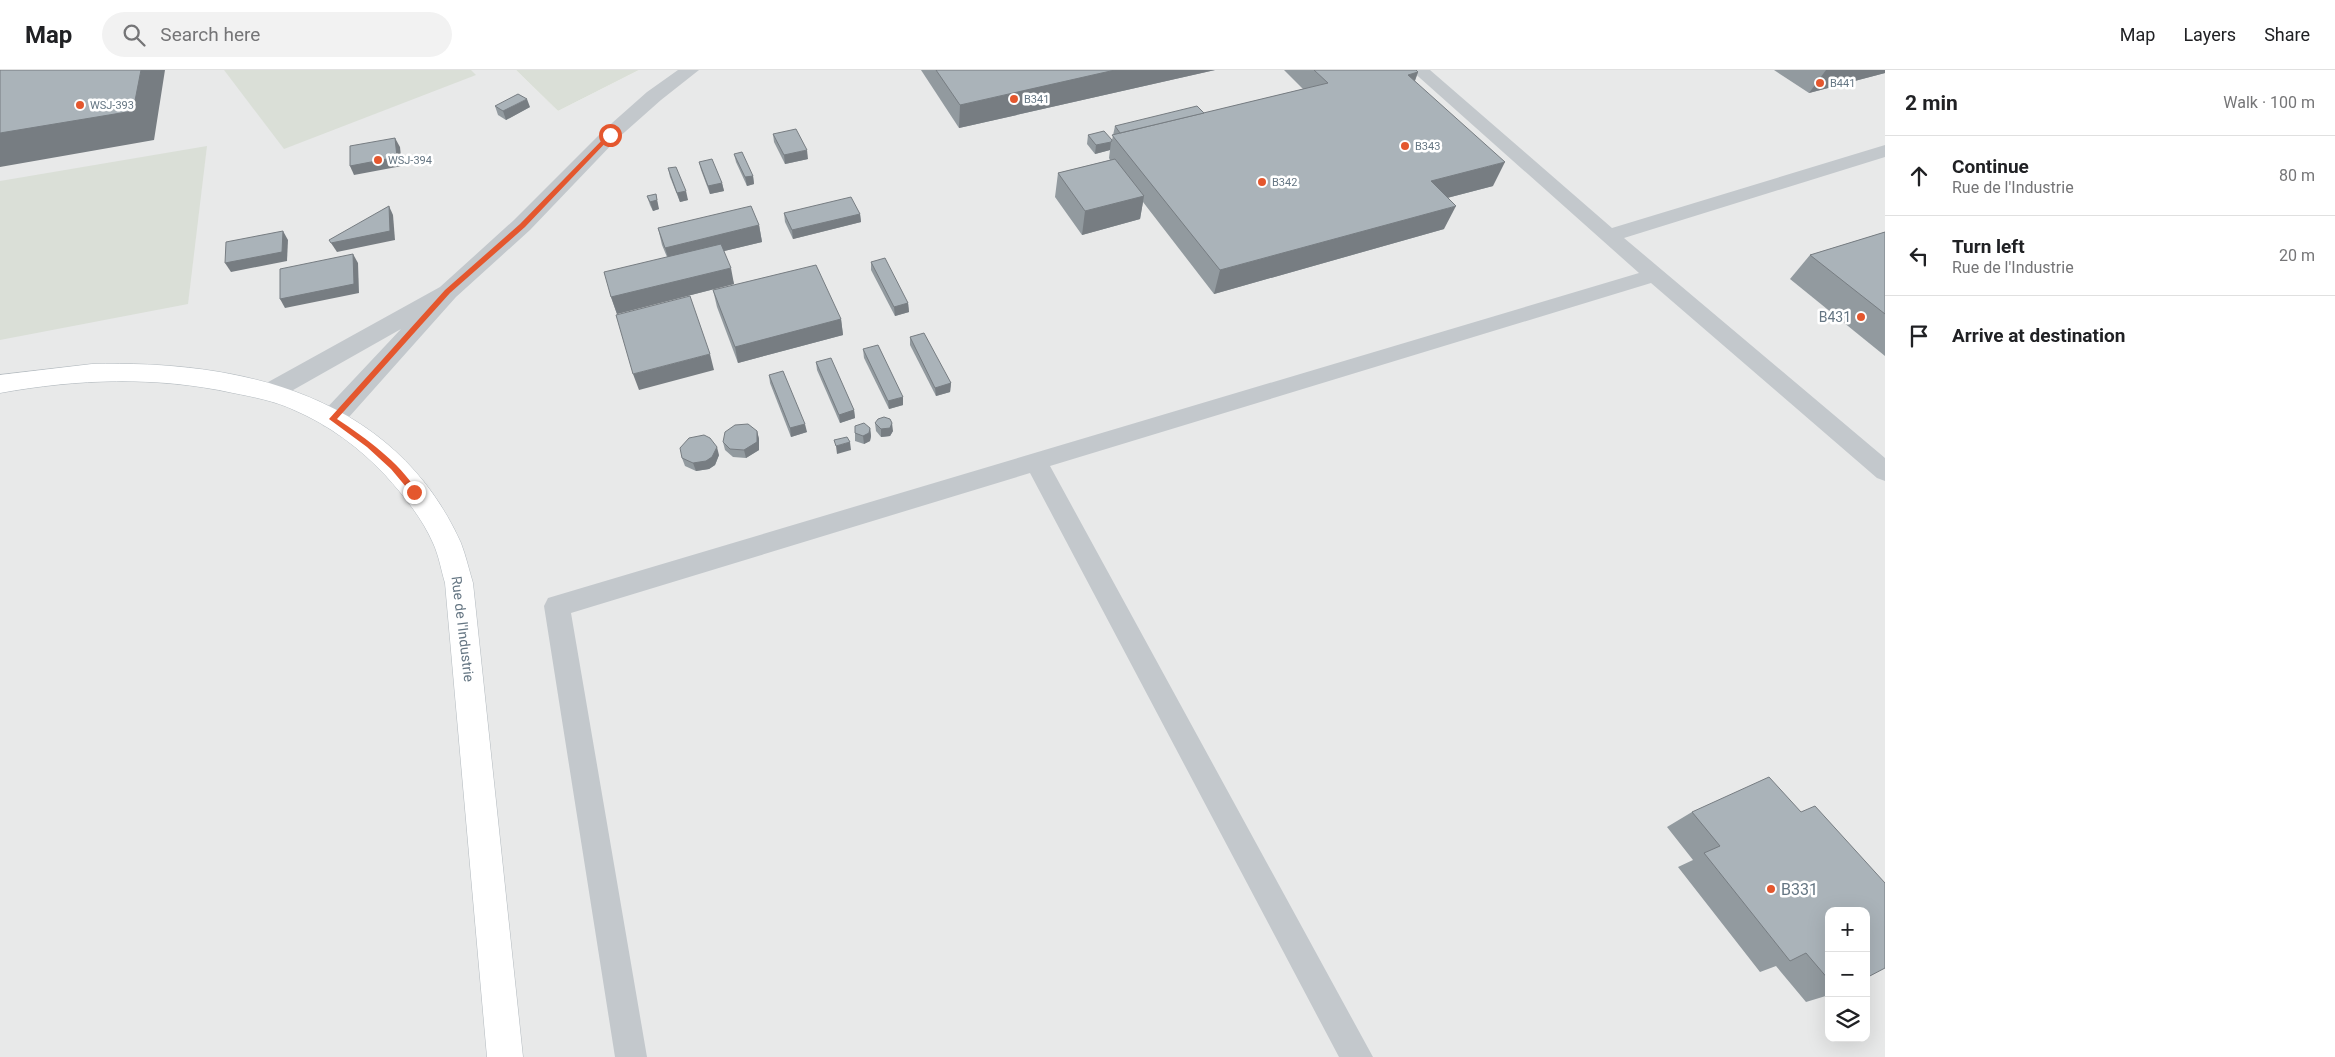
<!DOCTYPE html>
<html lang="en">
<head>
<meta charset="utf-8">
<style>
	body { margin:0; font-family:Roboto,sans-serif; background:#f2f2f2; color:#202124 }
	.controls { position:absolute; right:15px; bottom:15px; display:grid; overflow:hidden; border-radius:10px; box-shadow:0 5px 20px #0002 }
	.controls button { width:45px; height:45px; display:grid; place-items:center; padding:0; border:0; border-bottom:1px solid #e0e0e0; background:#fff; color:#202124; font:25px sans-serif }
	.stop { position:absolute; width:15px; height:15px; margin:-11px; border:4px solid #e4572e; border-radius:50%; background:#fff }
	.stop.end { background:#e4572e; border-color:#fff; box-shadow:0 1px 5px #0008 }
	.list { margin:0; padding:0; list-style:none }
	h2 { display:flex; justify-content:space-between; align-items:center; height:65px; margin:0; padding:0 20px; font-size:21px }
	h2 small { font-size:16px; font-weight:400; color:#757577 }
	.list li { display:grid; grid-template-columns:32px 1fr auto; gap:15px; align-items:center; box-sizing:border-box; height:80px; padding:0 20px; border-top:1px solid #e0e0e0 }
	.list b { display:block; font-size:19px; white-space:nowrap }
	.list p { margin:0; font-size:16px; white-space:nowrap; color:#757577 }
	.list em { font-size:16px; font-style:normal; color:#757577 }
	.icon { flex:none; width:28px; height:28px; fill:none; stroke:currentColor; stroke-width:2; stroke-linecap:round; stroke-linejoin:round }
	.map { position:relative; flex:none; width:1885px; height:987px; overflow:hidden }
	header { display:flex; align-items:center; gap:30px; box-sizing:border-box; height:70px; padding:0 25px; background:#fff; border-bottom:1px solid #e0e0e0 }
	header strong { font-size:24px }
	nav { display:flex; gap:28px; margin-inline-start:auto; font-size:18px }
	.search { width:350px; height:45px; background:#f2f2f2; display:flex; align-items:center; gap:12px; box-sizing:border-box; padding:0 18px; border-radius:28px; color:#757577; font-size:19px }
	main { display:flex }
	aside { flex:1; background:#fff }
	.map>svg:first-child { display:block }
</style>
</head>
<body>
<header>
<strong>Map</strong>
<div class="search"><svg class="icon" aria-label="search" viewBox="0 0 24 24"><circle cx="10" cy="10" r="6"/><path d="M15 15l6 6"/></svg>Search here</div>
<nav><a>Map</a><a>Layers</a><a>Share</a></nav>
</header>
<main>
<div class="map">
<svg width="1885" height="987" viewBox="0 0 1885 987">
	<rect width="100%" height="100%" fill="#fafaf8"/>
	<!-- built -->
	<path fill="#e8e9e9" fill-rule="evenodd" d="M0,0H516L558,41L639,0H1885V987H0ZM1829,841H1866V968H1829Z"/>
	<!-- green -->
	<g fill="#dadfd7">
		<polygon points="224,0 471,0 476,5 284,79"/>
		<polygon points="516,0 639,0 558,41"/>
		<polygon points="207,76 188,234 0,270 0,111"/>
	</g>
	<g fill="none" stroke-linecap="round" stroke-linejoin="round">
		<!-- secondary casing -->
		<g stroke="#b3babf" stroke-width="1">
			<path id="secondary" d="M92,294C240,290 394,324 461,473C466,486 469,500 473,513L523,987H487L445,513C441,500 439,486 433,473C422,448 404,426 386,406C360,378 329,355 294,340C275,331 253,327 233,323C155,306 78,309 0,323V305Z"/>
		</g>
		<!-- service -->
		<polygon fill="#c3c8cc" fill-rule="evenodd" points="1411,0 1430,0 1612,158 1885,75 1885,87 1624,168 1885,388 1885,411 1877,408 1651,213 1050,396 1373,987 1339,987 1030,403 571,543 647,987 615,987 544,536 548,528 1639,203"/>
		<!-- minor -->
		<polygon fill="#c3c8cc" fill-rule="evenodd" points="678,0 699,0 661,30 617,69 530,160 456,227 341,356 332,358 323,356 320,349 323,342 401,259 279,328 270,331 261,328 258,322 261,316 440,217 514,150 603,61 647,22"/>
		<!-- secondary -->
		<use href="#secondary" fill="#fff" fill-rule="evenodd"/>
	</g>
	<!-- wall -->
	<g fill="#929a9f">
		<polygon points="921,0 1215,0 959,58"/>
		<polygon points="1284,0 1416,0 1418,2 1415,11 1493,116 1447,128 1444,159 1214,224 1143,132 1140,149 1082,165 1055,127 1058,103 1110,90 1109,88 1110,80 1095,84 1087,74 1088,65 1112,70 1115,56 1204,43 1303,19"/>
		<polygon points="1774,0 1885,0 1885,3 1809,23"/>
		<polygon points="495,36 530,37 506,50 498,45"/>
		<polygon points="773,64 808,89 785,94 774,72"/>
		<polygon points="734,84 753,106 754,114 747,116 736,92"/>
		<polygon points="699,92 722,113 724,121 710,124 701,100"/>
		<polygon points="668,98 688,130 680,132 670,107"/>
		<polygon points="647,126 659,139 653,141 650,135"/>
		<polygon points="784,143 860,144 861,152 793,169 785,152"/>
		<polygon points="759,155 762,172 724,181 734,214 617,244 611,227 667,187 662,175 658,158"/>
		<polygon points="1885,162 1885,286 1790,209 1810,185"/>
		<polygon points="871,192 908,233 909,242 895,246 871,200"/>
		<polygon points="713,220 841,249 843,265 738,293 717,237"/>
		<polygon points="910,267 951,313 950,322 936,326 910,275"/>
		<polygon points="863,279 903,335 889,339 864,288"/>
		<polygon points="816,292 854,340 855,348 840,353 817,300"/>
		<polygon points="769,305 807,362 791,367 770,313"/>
		<polygon points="875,353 893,361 890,366 881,367 876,361"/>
		<polygon points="870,358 871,366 870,371 864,374 855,371 855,363"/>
		<polygon points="757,361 759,369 759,380 746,388 733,387 725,380 723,372"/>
		<polygon points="719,385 715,395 709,399 696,401 685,396 682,388"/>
		<polygon points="1692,742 1829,841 1829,925 1806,932 1776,896 1760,902 1678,797 1693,790 1667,757"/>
	</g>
	<!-- shaded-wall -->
	<g fill="#777d82">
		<polygon points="141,0 165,0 154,70 0,97 0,63"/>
		<polygon points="1115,0 1215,0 959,58 960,35"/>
		<polygon points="1826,0 1885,0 1885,3 1809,23"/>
		<polygon points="1418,2 1409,26 1408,5"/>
		<polygon points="527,29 530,37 506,50 503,41"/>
		<polygon points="395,68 400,77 402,96 354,105 350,96"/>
		<polygon points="1111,72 1110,80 1095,84 1096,75"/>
		<polygon points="807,80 808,89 785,94 784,85"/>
		<polygon points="1505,92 1493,116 1420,135 1431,111"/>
		<polygon points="753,106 754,114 747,116 745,107"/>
		<polygon points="722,113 724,121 710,124 708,116"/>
		<polygon points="686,121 688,130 680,132 677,123"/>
		<polygon points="656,124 659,139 653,141 650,132"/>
		<polygon points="1144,126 1140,149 1082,165 1085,141"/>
		<polygon points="389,136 393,145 395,170 337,182 331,173"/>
		<polygon points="1456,136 1444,159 1214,224 1220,200"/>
		<polygon points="860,144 861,152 793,169 792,160"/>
		<polygon points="759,155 762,172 670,194 665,178"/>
		<polygon points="283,161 288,170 287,191 231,202 225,193"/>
		<polygon points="353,184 358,193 359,223 285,238 280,229"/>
		<polygon points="731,198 734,214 617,244 611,227"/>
		<polygon points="908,233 909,242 895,246 894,237"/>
		<polygon points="841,249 843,265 738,293 735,277"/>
		<polygon points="710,284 714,300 639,320 633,304"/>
		<polygon points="951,313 950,322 936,326 935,318"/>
		<polygon points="903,327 903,335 889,339 888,331"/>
		<polygon points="854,340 855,348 840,353 839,345"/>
		<polygon points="892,353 893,361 890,366 881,367 881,359"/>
		<polygon points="805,354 807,362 791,367 790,358"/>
		<polygon points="870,358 871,366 870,371 864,374 863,366"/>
		<polygon points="757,361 759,369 759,380 746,388 744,380"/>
		<polygon points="850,372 851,380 837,384 836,376"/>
		<polygon points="717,377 719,385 715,395 709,399 696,401 693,393"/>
	</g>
	<!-- building -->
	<g fill="#aab3b9" stroke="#777d82">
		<polygon points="0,0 141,0 133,41 0,63"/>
		<polygon points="936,0 1115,0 960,35"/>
		<polygon points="1314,0 1416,0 1418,2 1408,5 1505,92 1431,111 1456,136 1220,200 1112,65 1328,13"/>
		<polygon points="518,24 527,29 503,41 495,36"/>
		<polygon points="1197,36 1204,43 1120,63 1115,56"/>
		<polygon points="796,59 807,80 784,85 773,64"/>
		<polygon points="1104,61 1112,70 1111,72 1096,75 1088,65"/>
		<polygon points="395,68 397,87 350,96 350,76"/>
		<polygon points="742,82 753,106 745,107 734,84"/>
		<polygon points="712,89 722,113 708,116 699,92"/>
		<polygon points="1115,89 1144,126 1085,141 1058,103"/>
		<polygon points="676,97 686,121 677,123 668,98"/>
		<polygon points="656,124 657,130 650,132 647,126"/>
		<polygon points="851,127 860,144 792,160 784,143"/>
		<polygon points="389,136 390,161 331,173 329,170"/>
		<polygon points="751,136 759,155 665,178 658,158"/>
		<polygon points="283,161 282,182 225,193 226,172"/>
		<polygon points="1885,162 1885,244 1810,185"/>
		<polygon points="721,174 731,198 611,227 604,202"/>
		<polygon points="353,184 354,214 280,229 280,199"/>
		<polygon points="885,188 908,233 894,237 871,192"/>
		<polygon points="816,195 841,249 735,277 713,220"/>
		<polygon points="690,226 710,284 633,304 616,245"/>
		<polygon points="924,263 951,313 935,318 910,267"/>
		<polygon points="878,275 903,327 888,331 863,279"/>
		<polygon points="831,288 854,340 839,345 816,292"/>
		<polygon points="783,301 805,354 790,358 769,305"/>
		<polygon points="884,347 890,349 892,353 890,358 881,359 875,353 878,349"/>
		<polygon points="864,353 870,358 869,363 863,366 855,363 855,356"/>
		<polygon points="748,354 757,361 757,372 744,380 730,379 723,372 725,362 735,355"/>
		<polygon points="704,365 710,368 717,377 712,387 706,391 693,393 682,388 680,378 689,368"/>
		<polygon points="847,367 850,372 836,376 834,370"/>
		<polygon points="1769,707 1801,742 1815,736 1885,813 1885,898 1866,908 1866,841 1829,841 1829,910 1806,883 1790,891 1704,783 1720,776 1692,742"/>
	</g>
	<!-- route -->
	<path fill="#e4572e" d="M608,64L613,65L525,157L450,223L337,349C367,369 398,391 418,422L414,425L412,424L391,399L367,377L329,349L445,220L520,154Z"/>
	<!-- markers -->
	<g fill="#e4572e" stroke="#fff" stroke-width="2">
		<circle cx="1820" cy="13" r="5"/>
		<circle cx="1014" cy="29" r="5"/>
		<circle cx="80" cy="35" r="5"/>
		<circle cx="1405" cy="76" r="5"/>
		<circle cx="378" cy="90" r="5"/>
		<circle cx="1262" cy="112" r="5"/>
		<circle cx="1861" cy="247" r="5"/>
		<circle cx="1771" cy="819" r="5"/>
	</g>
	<g text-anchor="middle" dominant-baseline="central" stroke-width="5" stroke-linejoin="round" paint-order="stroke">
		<!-- far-poi labels -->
		<g font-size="11" fill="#657683" stroke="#fff" text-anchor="start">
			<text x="1830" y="13">B441</text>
			<text x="1024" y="29">B341</text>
			<text x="90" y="35">WSJ-393</text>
			<text x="1415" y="76">B343</text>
			<text x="388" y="90">WSJ-394</text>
			<text x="1272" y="112">B342</text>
		</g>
		<!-- poi labels -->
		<g font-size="14" fill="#657683" stroke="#fff" text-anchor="end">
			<text x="1851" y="247">B431</text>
		</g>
		<!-- street labels -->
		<g font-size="14" fill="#657683" stroke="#fff">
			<text transform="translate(463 559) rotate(83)">Rue de l'Industrie</text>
		</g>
		<!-- near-poi labels -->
		<g font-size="16" fill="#657683" stroke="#fff" text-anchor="start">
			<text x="1781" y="819">B331</text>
		</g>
	</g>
</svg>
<div class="controls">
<button>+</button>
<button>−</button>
<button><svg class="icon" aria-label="layers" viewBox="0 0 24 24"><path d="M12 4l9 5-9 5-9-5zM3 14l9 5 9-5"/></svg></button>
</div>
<div class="stop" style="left:610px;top:65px"></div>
<div class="stop end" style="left:414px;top:422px"></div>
</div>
<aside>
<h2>2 min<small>Walk · 100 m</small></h2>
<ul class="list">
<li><svg class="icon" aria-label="ahead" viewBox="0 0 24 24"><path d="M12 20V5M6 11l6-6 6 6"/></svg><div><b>Continue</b><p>Rue de l'Industrie</p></div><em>80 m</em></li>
<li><svg class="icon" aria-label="left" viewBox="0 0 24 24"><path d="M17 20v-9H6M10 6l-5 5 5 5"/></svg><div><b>Turn left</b><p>Rue de l'Industrie</p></div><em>20 m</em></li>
<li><svg class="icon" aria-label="arrive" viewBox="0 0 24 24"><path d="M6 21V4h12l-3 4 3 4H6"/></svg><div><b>Arrive at destination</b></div></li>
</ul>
</aside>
</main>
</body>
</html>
